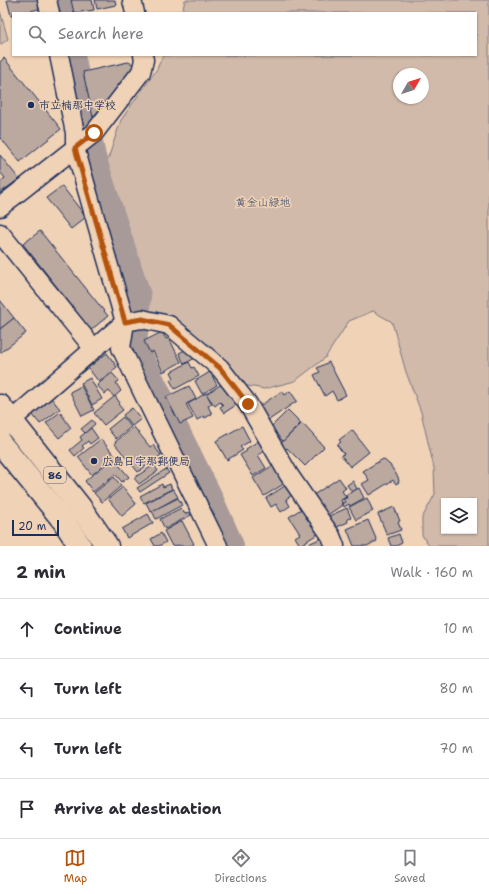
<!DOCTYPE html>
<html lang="en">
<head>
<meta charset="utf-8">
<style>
	body { margin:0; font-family:"Shantell Sans","Klee One",sans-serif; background:#f7f7f7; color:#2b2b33 }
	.controls { position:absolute; right:12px; bottom:12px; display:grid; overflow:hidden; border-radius:0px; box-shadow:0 1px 3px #0004 }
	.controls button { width:36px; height:36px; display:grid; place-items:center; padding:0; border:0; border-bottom:1px solid #e1e1e2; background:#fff; color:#2b2b33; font:20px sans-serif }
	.compass { position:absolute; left:393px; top:68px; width:36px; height:36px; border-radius:50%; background:#fff; box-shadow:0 1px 3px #0004; rotate:51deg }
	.scale { position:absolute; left:12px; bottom:10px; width:47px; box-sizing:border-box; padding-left:4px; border:2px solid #1b2f5e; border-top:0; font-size:11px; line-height:14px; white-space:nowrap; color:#1b2f5e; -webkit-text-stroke:3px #f0d2b6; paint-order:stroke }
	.stop { position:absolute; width:12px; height:12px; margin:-9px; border:3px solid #b45309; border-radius:50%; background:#fff }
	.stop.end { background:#b45309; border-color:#fff; box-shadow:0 1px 4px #0008 }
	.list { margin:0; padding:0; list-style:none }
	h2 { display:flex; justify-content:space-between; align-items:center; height:52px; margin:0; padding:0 16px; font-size:17px }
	h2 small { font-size:13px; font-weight:400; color:#7c7c81 }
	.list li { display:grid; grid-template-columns:26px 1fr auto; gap:12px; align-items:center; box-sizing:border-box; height:60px; padding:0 16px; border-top:1px solid #e1e1e2 }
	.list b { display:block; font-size:15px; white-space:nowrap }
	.list em { font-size:13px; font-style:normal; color:#7c7c81 }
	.icon { flex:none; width:22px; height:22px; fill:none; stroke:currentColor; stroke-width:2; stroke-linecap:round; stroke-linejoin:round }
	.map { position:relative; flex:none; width:489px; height:546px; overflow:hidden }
	.search { position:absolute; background:#fff; box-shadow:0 1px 3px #0004; left:12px; right:12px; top:12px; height:44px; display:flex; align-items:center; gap:10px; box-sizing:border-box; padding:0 14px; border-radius:0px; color:#7c7c81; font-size:15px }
	.sheet { height:292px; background:#fff }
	nav { display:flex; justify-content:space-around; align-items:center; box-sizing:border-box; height:56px; border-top:1px solid #e1e1e2; background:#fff; font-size:11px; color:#7c7c81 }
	nav a { display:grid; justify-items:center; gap:2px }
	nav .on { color:#b45309 }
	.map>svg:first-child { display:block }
</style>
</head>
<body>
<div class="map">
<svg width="489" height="546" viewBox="0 0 489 546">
	<rect width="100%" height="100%" fill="#f0d2b6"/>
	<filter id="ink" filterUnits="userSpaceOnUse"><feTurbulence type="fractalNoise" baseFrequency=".025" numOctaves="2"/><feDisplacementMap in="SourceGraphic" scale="8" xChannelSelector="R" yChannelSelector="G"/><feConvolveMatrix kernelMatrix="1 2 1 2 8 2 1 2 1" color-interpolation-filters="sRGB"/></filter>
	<g filter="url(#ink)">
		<!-- green -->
		<g fill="#d1baa9" stroke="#767484" fill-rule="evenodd">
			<path d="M185,0H489V546H429L422,535V518L435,494L434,468L421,412L406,372L392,322L373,311L349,321L325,358L295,381L264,389L243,385L169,320L141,310L138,291L115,225L105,168L121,120L157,69L163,55H476V13H182ZM399,74H423V98H399ZM444,501H474V531H444Z"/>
			<polygon points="0,11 8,39 0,45"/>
		</g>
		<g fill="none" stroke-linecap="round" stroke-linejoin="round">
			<!-- river -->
			<g stroke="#a79a98" stroke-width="28">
				<polyline points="60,0 62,13"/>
				<polyline points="71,55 92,157 137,296 133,345 207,494 230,546"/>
			</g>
		</g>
		<!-- building -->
		<g fill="#bba9a0" stroke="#1b2f5e">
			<polygon points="7,0 40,0 42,8 23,13 13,13 13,15 11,16"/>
			<polygon points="71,0 92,0 94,10 74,13"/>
			<polygon points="95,0 115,0 116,5 97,9"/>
			<polygon points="4,58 61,129 20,162 0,137 0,62"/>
			<polygon points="128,62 138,66 93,117 83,72"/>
			<polygon points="0,155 19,179 0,193 0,182 5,178 0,172"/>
			<polygon points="62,186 86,217 71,229 46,198"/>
			<polygon points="40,231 108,316 91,330 23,244"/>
			<polygon points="0,300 14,318 0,329"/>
			<polygon points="14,318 26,333 0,353 0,329"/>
			<polygon points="162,332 166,339 169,338 181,362 163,372 153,351 150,353 144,341"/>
			<polygon points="189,348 197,357 184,364 179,353"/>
			<polygon points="107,353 117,367 99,382 88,368"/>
			<polygon points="189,362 192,368 194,367 199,376 175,389 170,380 174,378 171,372"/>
			<polygon points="329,362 346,395 337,400 332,391 325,396 314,375 320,372 317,368"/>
			<polygon points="210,372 217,385 202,394 195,381"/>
			<polygon points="112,373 119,381 116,383 121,391 114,397 109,391 105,394 97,385"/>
			<polygon points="90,378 102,399 92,405 81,383"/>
			<polygon points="225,382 239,403 224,413 220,407 223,405 220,402 215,406 206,394"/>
			<polygon points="81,386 94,410 82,416 70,392"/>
			<polygon points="189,386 196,399 186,404 193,418 180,424 166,397"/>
			<polygon points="282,391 285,395 290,391 297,401 266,422 257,408"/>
			<polygon points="206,393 212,404 208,406 212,414 205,418 204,416 197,420 188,404"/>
			<polygon points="115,396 120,403 118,404 123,410 104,425 94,413"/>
			<polygon points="51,398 60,409 40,424 32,414 36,411 35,410"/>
			<polygon points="132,408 141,419 132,426 123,415"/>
			<polygon points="288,410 301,423 283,441 270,428"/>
			<polygon points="60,412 71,428 59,438 46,423"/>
			<polygon points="123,417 131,427 116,439 108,429"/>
			<polygon points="92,420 95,424 85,433 81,429"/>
			<polygon points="302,423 324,447 305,466 287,448 283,452 278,446"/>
			<polygon points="242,426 250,441 240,447 243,450 227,460 216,441"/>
			<polygon points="134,427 150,447 153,445 161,455 138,472 115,444 115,442"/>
			<polygon points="91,428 98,438 90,444 88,441 82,446 84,448 75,456 70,450 82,440 80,437"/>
			<polygon points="352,430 369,452 350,467 341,455 344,454 337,445 341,442 339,440"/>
			<polygon points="101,439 115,456 92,475 78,457"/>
			<polygon points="260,440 267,450 258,455 266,468 253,476 240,455 247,451 246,449"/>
			<polygon points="113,458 129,477 122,482 115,474 93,492 85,481"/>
			<polygon points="383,459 390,465 398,477 399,482 396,484 393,480 369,495 362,484 369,480 363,471"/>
			<polygon points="275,464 287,482 264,496 253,478"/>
			<polygon points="154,465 158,471 139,484 134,478"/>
			<polygon points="166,469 169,473 140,492 137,488"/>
			<polygon points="114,477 121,486 102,502 94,493"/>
			<polygon points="339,478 346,488 342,491 346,497 341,500 342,502 341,506 326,516 312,496"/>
			<polygon points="353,481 357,489 352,492 347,485"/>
			<polygon points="162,484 163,487 170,484 172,489 144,503 140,496"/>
			<polygon points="288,484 295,493 286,499 290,506 281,512 276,504 271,507 266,498"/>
			<polygon points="123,487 136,504 122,516 108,499"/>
			<polygon points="359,488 364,498 350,506 349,504 344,507 342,503 345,502 343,499 347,498 346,495"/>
			<polygon points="173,489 178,497 151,512 146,503"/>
			<polygon points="178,498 182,505 156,519 152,511"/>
			<polygon points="367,498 373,511 356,520 349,507"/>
			<polygon points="304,507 321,532 300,545 295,537 300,534 289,517"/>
			<polygon points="394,507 400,521 398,522 401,530 387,535 378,514"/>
			<polygon points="181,508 185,514 189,512 191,515 165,529 160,519"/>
			<polygon points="347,508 351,518 347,519 348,522 335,528 329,516"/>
			<polygon points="148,514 153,523 127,538 122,529"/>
			<polygon points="368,520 377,541 367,546 354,546 347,529"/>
			<polygon points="182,521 194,544 190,546 180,546 179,545 172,546 164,531"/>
			<polygon points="161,533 166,542 159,546 155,546 151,539"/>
			<polygon points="399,534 402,543 396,546 391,546 388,538"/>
			<polygon points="324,537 328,546 306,546 306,545"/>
		</g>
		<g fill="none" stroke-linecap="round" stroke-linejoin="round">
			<!-- minor casing -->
			<g stroke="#1b2f5e" stroke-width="21">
				<g id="minor">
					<polyline points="47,0 50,13"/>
					<polyline points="132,0 135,13"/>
					<polyline points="59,55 75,133 75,148 125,322 121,348 218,546"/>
					<polyline points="0,207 94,133 141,72 144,60 143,55"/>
					<polyline points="0,233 94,349"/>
					<polyline points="0,430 125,322 142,319 169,325 220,368 248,404 289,475 331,536 335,546"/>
				</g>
			</g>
			<!-- major casing -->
			<g stroke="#1b2f5e" stroke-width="25">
				<g id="major">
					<polyline points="0,406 80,507 107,546"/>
					<polyline points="0,443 63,520 80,546"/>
				</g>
			</g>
			<!-- minor -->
			<use href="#minor" stroke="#f0d2b6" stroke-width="18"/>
			<!-- major -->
			<use href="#major" stroke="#f0d2b6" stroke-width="22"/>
		</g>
	</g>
	<g fill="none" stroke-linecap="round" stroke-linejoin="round" filter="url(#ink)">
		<!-- route -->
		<polyline stroke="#b45309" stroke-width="5" points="94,133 75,148 125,322 142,319 169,325 220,368 248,404"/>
	</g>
	<!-- markers -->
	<g fill="#1b2f5e" stroke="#f0d2b6" stroke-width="1.5">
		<circle cx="31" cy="105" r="4"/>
		<circle cx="94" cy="461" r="4"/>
	</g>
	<g text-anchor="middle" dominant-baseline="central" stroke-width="3" stroke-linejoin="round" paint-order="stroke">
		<!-- shield labels -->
		<rect fill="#f0d2b6" stroke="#5b6078" stroke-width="1" x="44" y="467" width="22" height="16" rx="3"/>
		<g font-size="10" font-weight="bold" fill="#1b2f5e">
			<text x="55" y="475">86</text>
		</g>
		<!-- poi labels -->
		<g font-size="11" font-weight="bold" fill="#1b2f5e" stroke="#f0d2b6" text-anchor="start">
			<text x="39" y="105">市立楠那中学校</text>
			<text x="102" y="461">広島日宇那郵便局</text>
		</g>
		<!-- park labels -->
		<g font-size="11" fill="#364469" stroke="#f0d2b6">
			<text x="263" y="202">黄金山緑地</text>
		</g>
	</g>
</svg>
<div class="controls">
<button><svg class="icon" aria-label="layers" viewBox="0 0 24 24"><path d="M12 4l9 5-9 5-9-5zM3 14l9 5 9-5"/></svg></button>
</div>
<svg class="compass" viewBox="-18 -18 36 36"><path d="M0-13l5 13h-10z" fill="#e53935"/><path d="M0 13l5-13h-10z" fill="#7c7c81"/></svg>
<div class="scale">20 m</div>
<div class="stop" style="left:94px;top:133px"></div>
<div class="stop end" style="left:248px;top:404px"></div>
<div class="search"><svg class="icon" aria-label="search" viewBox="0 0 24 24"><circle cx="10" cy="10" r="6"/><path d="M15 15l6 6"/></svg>Search here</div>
</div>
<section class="sheet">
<h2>2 min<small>Walk · 160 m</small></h2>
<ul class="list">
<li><svg class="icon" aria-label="ahead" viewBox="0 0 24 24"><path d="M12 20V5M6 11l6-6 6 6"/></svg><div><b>Continue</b></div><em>10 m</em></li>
<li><svg class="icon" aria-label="left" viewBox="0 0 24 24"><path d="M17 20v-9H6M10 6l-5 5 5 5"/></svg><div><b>Turn left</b></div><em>80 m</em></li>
<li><svg class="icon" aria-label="left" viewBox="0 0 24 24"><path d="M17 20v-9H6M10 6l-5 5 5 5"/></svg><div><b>Turn left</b></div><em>70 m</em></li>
<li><svg class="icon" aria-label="arrive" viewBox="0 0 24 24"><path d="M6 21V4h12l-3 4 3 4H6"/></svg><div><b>Arrive at destination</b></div></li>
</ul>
</section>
<nav>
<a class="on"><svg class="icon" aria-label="map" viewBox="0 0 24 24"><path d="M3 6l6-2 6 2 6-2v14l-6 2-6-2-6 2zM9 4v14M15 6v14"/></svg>Map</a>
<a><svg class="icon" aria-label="directions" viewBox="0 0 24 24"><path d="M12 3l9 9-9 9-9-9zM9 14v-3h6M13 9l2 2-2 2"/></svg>Directions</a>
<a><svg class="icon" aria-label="saved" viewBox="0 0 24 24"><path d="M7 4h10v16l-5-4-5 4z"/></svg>Saved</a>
</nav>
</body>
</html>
